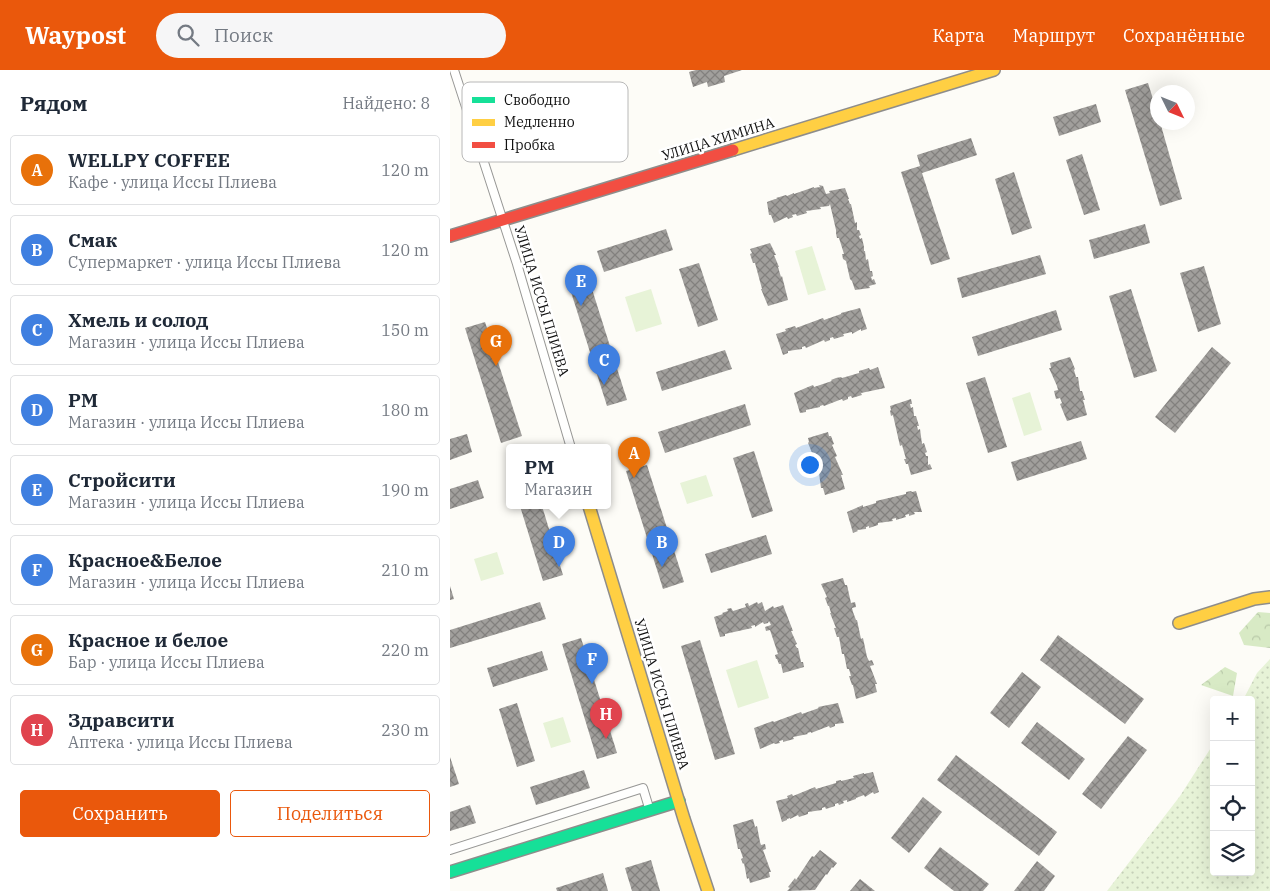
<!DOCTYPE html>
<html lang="ru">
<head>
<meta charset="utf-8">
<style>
	body { margin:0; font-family:"IBM Plex Serif",serif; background:#f6f6f7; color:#1f2937 }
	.controls { position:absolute; right:15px; bottom:15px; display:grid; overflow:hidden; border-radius:5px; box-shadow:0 5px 20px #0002 }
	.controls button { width:45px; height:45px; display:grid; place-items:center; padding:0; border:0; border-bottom:1px solid #e0e1e3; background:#fff; color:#1f2937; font:25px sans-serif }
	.compass { position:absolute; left:700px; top:15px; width:45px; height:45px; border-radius:50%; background:#fff; box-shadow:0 5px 20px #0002; rotate:133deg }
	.you { position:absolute; left:359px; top:394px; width:18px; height:18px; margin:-12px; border:4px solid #fff; border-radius:50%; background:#1a73e8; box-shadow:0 0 0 8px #1a73e833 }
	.badge { display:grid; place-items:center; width:32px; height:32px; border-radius:50%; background:#ea580c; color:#fff; font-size:16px; font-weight:700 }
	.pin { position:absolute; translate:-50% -41px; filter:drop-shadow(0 1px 2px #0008) }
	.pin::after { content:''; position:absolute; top:26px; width:18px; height:15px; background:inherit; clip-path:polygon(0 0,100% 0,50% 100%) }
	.popup { position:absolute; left:56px; top:374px; width:105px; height:65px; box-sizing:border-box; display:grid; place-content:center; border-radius:5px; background:#fff; filter:drop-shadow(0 1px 4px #0005); font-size:16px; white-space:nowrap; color:#747a83 }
	.popup b { font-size:19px; color:#1f2937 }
	.popup::after { content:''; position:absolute; left:50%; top:100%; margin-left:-10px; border:10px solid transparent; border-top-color:#fff }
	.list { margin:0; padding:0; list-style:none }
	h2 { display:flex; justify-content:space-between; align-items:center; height:65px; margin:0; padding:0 20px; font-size:21px }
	h2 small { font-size:16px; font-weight:400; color:#747a83 }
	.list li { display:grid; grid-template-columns:32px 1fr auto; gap:15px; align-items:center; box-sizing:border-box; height:70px; margin:0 10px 10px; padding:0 10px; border:1px solid #e0e1e3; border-radius:5px }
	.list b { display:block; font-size:19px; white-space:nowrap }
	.list p { margin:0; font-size:16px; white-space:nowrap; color:#747a83 }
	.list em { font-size:16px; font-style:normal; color:#747a83 }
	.actions { display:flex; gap:10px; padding:15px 20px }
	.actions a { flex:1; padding:11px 0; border:1px solid #ea580c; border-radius:5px; text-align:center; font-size:18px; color:#ea580c }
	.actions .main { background:#ea580c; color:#fff }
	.icon { flex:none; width:28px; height:28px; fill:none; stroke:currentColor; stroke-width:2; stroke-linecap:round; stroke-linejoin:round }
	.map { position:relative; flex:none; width:820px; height:821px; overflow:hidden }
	header { display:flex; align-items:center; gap:30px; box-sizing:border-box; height:70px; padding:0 25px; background:#ea580c; color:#fff }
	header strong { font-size:24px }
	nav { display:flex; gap:28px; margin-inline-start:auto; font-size:18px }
	.search { width:350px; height:45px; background:#f6f6f7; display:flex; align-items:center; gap:12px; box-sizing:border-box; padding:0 18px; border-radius:28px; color:#747a83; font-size:19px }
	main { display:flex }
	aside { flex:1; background:#fff }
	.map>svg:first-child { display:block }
</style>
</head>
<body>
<header>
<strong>Waypost</strong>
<div class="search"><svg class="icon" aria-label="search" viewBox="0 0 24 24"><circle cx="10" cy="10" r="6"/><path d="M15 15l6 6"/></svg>Поиск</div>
<nav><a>Карта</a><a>Маршрут</a><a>Сохранённые</a></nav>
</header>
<main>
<aside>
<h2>Рядом<small>Найдено: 8</small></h2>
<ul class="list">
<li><span class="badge" style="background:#e8710a">A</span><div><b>WELLPY COFFEE</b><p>Кафе · улица Иссы Плиева</p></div><em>120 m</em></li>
<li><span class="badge" style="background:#3f7fe0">B</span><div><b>Смак</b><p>Супермаркет · улица Иссы Плиева</p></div><em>120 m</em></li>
<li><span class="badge" style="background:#3f7fe0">C</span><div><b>Хмель и солод</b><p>Магазин · улица Иссы Плиева</p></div><em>150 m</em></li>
<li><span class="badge" style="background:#3f7fe0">D</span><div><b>PM</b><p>Магазин · улица Иссы Плиева</p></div><em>180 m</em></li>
<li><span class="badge" style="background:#3f7fe0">E</span><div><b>Стройсити</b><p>Магазин · улица Иссы Плиева</p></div><em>190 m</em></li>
<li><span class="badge" style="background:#3f7fe0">F</span><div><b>Красное&amp;Белое</b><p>Магазин · улица Иссы Плиева</p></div><em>210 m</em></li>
<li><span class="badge" style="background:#e8710a">G</span><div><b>Красное и белое</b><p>Бар · улица Иссы Плиева</p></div><em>220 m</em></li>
<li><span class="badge" style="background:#e0444e">H</span><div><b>Здравсити</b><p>Аптека · улица Иссы Плиева</p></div><em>230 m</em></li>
</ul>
<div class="actions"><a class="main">Сохранить</a><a>Поделиться</a></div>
</aside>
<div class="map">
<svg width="820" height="821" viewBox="0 0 820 821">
	<defs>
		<pattern id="forest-crowns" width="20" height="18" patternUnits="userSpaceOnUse" patternTransform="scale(1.25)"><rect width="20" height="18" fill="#d8eac5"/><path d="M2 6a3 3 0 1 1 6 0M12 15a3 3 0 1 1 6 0" fill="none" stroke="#b8c8a8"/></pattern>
		<pattern id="garden-dots" width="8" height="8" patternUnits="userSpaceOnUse" patternTransform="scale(1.25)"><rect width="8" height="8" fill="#e7f3d7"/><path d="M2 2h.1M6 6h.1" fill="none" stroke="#c5cfb8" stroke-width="1.8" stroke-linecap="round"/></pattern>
		<pattern id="building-cross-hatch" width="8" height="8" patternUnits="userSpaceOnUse" patternTransform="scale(1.25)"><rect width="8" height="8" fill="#a19f9c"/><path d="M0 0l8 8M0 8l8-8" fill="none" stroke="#82807e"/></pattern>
	</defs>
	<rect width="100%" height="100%" fill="#fdfcf7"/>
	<!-- forest -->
	<g fill="url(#forest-crowns)">
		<polygon points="808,542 820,543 820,578 794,575 789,563"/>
		<polygon points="775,597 787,603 783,626 751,615"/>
	</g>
	<!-- park -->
	<g fill="#e7f3d7">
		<polygon points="362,176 376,220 358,225 345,181"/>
		<polygon points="201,219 212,254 186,262 175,227"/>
		<polygon points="580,322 592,360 574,366 562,328"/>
		<polygon points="256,405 263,426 237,434 230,413"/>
		<polygon points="47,482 54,504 31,511 24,489"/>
		<polygon points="307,590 319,628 288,638 276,600"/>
		<polygon points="113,647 121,672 101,678 93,653"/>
	</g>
	<!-- garden -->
	<polygon fill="url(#garden-dots)" points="820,589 820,821 657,821 730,726 764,673 764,802 801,802 801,630 793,630 807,603"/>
	<!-- building -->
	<g fill="url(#building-cross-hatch)">
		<polygon points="246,0 292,0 274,6 275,12 258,17 257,12 243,17 239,2"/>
		<polygon points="698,13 708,45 708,52 710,52 732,129 710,136 675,20"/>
		<polygon points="646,34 651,52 609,66 603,47"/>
		<polygon points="521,68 527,85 472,103 500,189 481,195 451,102 470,96 467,85"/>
		<polygon points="632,84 650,140 634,145 616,90"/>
		<polygon points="564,102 582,158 562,165 545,109"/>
		<polygon points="369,115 373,116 376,124 380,123 379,121 395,118 399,129 398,129 400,134 401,134 405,153 407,152 407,160 409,160 411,165 409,166 410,169 412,168 414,177 414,181 415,181 416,190 418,189 420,201 422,201 423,206 421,207 422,210 424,209 426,214 419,216 420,218 405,220 402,211 400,209 396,191 393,189 392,184 394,184 389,168 387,168 386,163 386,160 380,134 379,136 370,137 371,139 356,141 357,143 347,146 346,144 342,145 343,147 338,149 337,147 324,153 321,145 319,145 317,132 325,129 327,129 326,128 336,125 337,126 344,123 344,124 364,117 364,118 370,117"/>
		<polygon points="695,154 700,173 644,189 639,170"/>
		<polygon points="216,159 223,180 154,202 147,181"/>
		<polygon points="320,173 326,185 324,185 329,197 328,197 331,207 332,206 338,230 318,236 311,219 312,219 305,193 303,193 300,184 302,183 300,179"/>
		<polygon points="590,185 596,204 512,228 507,208"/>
		<polygon points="249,193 268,250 248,257 229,199"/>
		<polygon points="754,196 771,254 748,262 730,203"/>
		<polygon points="141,216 177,330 157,336 121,222"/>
		<polygon points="681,219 707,301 684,308 659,226"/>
		<polygon points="410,238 417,259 411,261 411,259 402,264 402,262 393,264 394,266 384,269 383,267 380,268 380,270 375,272 374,270 356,278 355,276 352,277 352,279 338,281 338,283 333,285 326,264 336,261 335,259 345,256 346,258 373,248 374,250 391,244 391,243"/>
		<polygon points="606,240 612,260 528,286 522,267"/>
		<polygon points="35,252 72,366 51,373 15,258"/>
		<polygon points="762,277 781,293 725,363 705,347"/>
		<polygon points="275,280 282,299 212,321 206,302"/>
		<polygon points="620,287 625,299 624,300 626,307 628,307 630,321 632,321 635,330 633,330 637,345 617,351 610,334 612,333 610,328 606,329 604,321 608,320 607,316 599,298 601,298 600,293"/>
		<polygon points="428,297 435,318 411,323 412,325 402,328 401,326 398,327 398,329 393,331 392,329 374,336 373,335 370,336 370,337 356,340 356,342 350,343 344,323 358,317 363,315 364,317 382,311 381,310 386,308 391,307 392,308 409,303 409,301 419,298 420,300"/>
		<polygon points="535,307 557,377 538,383 516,313"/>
		<polygon points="461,329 462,334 460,334 461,338 463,337 464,346 466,346 469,356 467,356 468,360 470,359 472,374 474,373 477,382 475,383 476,386 478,386 478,395 480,394 482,399 461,405 458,394 456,394 454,389 456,389 452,375 450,376 443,345 441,346 440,341 441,340 440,336"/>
		<polygon points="295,334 301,355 215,383 208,362"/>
		<polygon points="378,362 379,366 381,366 384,374 382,375 387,386 385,387 393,405 391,405 395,419 375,425 373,418 371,418 369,403 367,400 364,401 362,396 366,395 365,390 358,373 359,372 358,368"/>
		<polygon points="17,364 22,382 0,390 0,369"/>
		<polygon points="631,371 637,389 567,411 561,392"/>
		<polygon points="304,381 323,441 302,448 283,388"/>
		<polygon points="197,395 234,512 213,519 176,401"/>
		<polygon points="28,410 34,428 0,439 0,419"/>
		<polygon points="461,421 462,422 466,421 472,442 464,442 465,444 459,446 459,444 455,445 456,447 446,450 446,448 442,449 443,451 428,453 428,455 419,458 419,456 416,457 416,459 407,460 408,461 403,463 397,442 413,435 413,437 426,433 426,431 456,424 456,422"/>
		<polygon points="70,436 92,436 113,505 93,511"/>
		<polygon points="316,465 322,484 261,503 255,484"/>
		<polygon points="393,508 395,515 397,515 401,533 405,532 406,537 402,538 403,542 406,550 407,550 411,569 413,568 417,587 419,591 422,590 424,595 420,596 427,614 425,614 427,622 406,629 403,615 402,615 399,606 401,606 399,599 397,599 394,584 392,584 389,567 387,567 384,558 386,558 380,543 381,543 379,536 378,536 375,528 377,527 371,514"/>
		<polygon points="0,516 4,529 0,530"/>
		<polygon points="90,532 96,549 0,578 0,560"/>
		<polygon points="307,532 308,534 312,532 315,541 323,536 324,538 333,535 343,561 341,561 347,574 345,575 347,578 348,578 351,592 353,592 354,597 333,603 331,594 329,594 327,589 326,589 325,585 328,584 320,560 316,561 315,557 321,555 319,551 318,553 314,554 313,552 305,557 305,555 301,556 302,558 275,564 275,566 270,567 264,547 273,544 272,543 278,541 277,539 281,538 283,541 296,537 295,534 298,533 299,536"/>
		<polygon points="608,565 694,629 675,654 590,590"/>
		<polygon points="131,568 167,683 147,689 112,574"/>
		<polygon points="250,570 285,684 265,690 231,576"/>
		<polygon points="92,581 98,600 43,617 37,598"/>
		<polygon points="572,602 591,617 559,658 540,643"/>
		<polygon points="67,633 85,691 67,697 49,639"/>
		<polygon points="388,633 394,653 385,654 385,656 380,658 379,656 361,663 361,662 357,663 358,664 343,667 344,669 333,672 333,670 329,671 330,673 325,674 324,673 310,679 304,658 323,651 324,652 351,642 352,644 369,638 368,637"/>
		<polygon points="587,652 635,689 619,710 571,673"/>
		<polygon points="678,666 697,680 651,739 632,724"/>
		<polygon points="506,685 607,762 589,786 487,710"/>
		<polygon points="0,687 9,714 0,717"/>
		<polygon points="134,700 140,718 86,735 80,717"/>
		<polygon points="423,702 429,722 424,724 423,722 415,727 414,725 406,728 406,729 397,732 397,730 393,731 394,733 389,735 388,733 385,734 385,736 376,739 375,737 372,738 372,740 358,742 358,744 349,747 348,745 340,749 340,748 337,749 337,750 332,752 326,731 338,728 337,726 342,724 343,726 365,717 366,719 386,713 386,711 391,710 391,711 404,708 403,706 414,703 414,704"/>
		<polygon points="473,727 492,742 459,783 441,768"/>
		<polygon points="20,735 26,753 0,761 0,742"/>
		<polygon points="303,749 305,757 307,756 310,772 311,775 315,774 316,779 313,780 321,802 319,802 320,807 300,813 299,808 297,809 294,793 293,794 291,789 293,788 290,779 288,779 283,755"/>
		<polygon points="490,777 539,814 533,821 504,821 474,798"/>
		<polygon points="370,780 387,793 383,798 382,797 377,805 376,804 365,820 337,821 340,818 338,817 345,808 346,810 362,786 364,787"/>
		<polygon points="201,790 210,821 182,821 175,798"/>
		<polygon points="587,791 605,806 594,821 564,821"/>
		<polygon points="153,803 158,821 107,821 106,818"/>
		<polygon points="410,809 425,821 400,821"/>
	</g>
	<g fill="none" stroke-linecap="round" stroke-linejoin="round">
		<!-- street casing -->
		<g stroke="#979795" stroke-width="10">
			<g id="street">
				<polyline points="4,0 67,194 121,378"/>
				<polyline points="0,780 193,718 200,741"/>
			</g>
		</g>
		<!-- fast casing -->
		<g stroke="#8e8d8b" stroke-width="14">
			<polyline id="fast" points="0,802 229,731"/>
		</g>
		<!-- slow casing -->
		<g stroke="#8e8d8b" stroke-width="14">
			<g id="slow">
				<polyline points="283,80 544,0"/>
				<polyline points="139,436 234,749 258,821"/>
				<polyline points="729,553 804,529 820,527"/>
			</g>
		</g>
		<!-- jam casing -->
		<g stroke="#8e8d8b" stroke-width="14">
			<polyline id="jam" points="0,166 283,80"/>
		</g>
		<!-- street -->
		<use href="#street" stroke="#fffffe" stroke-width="8"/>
		<!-- fast -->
		<use href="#fast" stroke="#16e098" stroke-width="11"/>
		<!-- slow -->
		<use href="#slow" stroke="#ffcf43" stroke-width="11"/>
		<!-- jam -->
		<use href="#jam" stroke="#f24e42" stroke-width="11"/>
	</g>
	<g text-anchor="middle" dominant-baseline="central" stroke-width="5" stroke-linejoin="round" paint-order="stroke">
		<!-- street labels -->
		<g font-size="14" fill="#111" stroke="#fff">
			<text transform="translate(268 69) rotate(-17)">УЛИЦА ХИМИНА</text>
			<text transform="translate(92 231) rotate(73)">УЛИЦА ИССЫ ПЛИЕВА</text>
			<text transform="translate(212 624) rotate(73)">УЛИЦА ИССЫ ПЛИЕВА</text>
		</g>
	</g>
	<!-- legend -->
	<rect x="12" y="12" width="166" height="80" rx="8" fill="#fff" stroke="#b8b8b8" stroke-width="1"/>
	<rect x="22" y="27" width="23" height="6" fill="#16e098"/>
	<rect x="22" y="49" width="23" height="7" fill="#ffcf43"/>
	<rect x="22" y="72" width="23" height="6" fill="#f24e42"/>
	<g font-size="14" fill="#111">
		<text x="54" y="35">Свободно</text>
		<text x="54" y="57">Медленно</text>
		<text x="54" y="80">Пробка</text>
	</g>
</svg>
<div class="controls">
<button>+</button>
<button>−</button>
<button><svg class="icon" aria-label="locate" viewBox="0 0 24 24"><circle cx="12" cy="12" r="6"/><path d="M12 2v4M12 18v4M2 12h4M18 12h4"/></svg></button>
<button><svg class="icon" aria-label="layers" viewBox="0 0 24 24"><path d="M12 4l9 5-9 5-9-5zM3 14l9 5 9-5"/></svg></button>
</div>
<svg class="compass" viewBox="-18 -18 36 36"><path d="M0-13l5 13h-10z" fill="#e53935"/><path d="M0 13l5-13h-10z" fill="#747a83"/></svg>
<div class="you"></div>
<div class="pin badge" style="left:184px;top:408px;background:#e8710a">A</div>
<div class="pin badge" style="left:212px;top:497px;background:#3f7fe0">B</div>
<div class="pin badge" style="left:154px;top:315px;background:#3f7fe0">C</div>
<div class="pin badge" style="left:109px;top:497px;background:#3f7fe0">D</div>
<div class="popup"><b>PM</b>Магазин</div>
<div class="pin badge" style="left:131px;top:236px;background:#3f7fe0">E</div>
<div class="pin badge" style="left:142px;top:614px;background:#3f7fe0">F</div>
<div class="pin badge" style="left:46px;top:296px;background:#e8710a">G</div>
<div class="pin badge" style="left:156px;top:669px;background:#e0444e">H</div>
</div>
</main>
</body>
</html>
